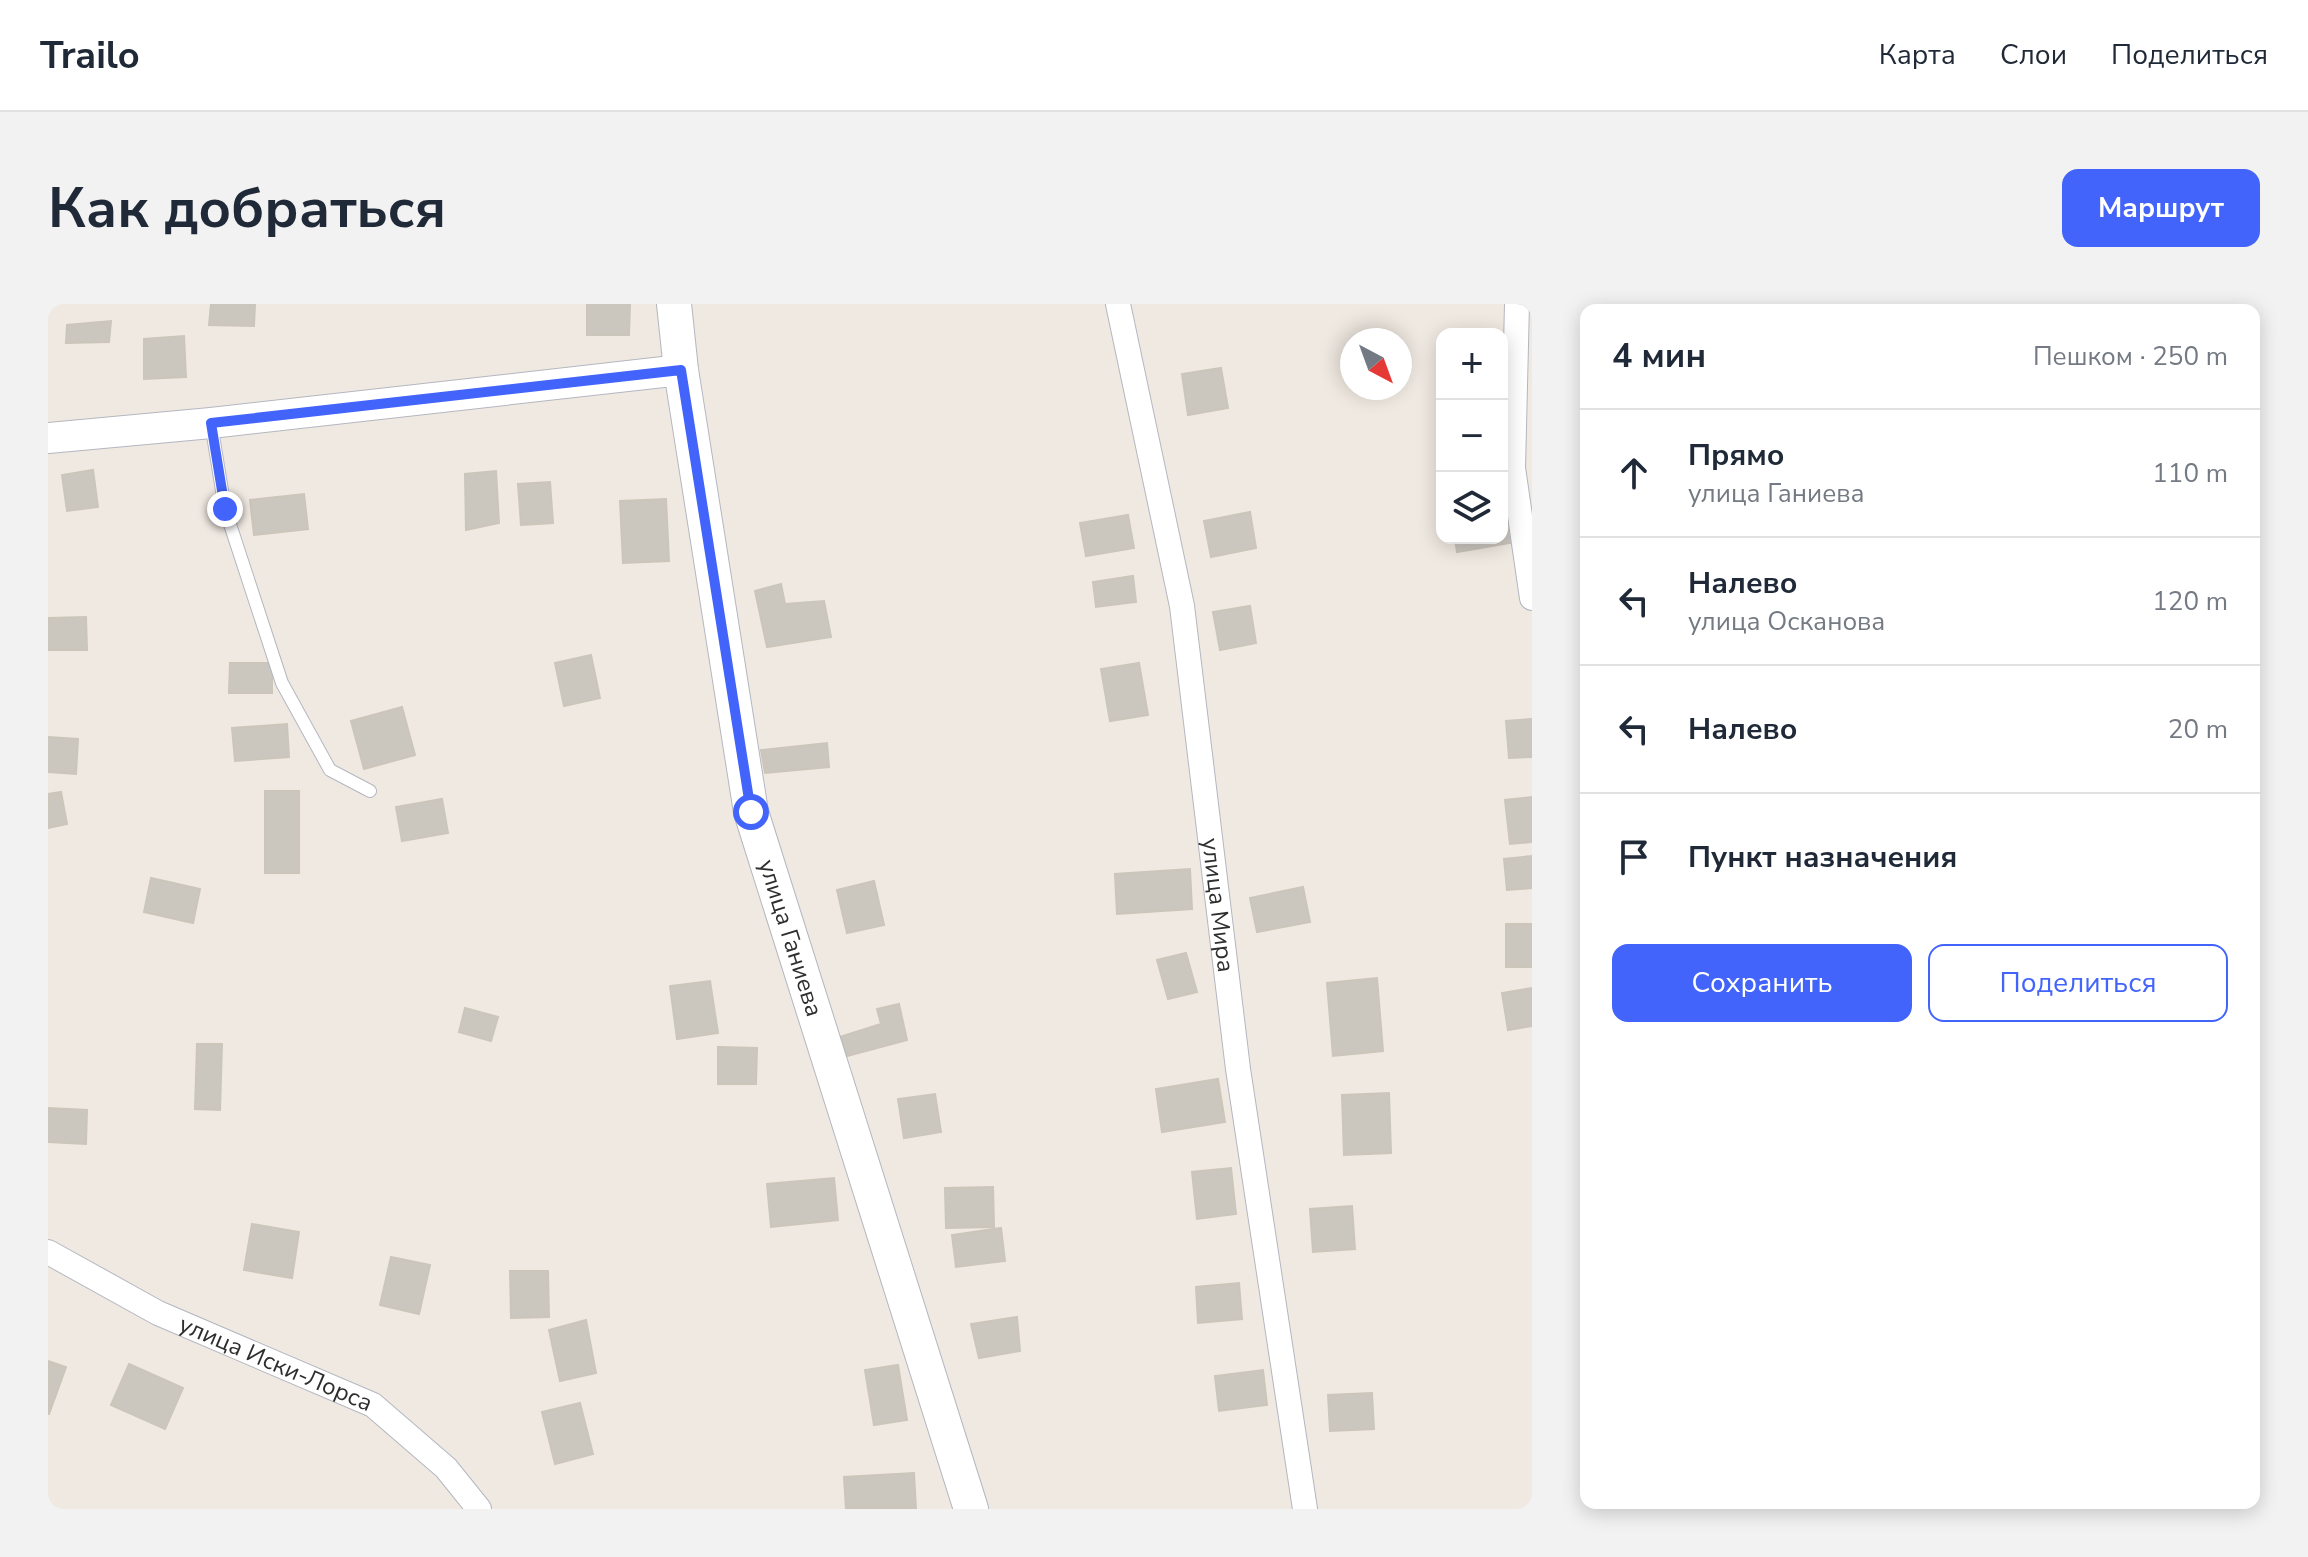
<!DOCTYPE html>
<html lang="ru">
<head>
<meta charset="utf-8">
<style>
	body { margin:0; font-family:"Nunito Sans",sans-serif; background:#f2f2f3; color:#1f2937 }
	.controls { position:absolute; right:24px; top:24px; display:grid; overflow:hidden; border-radius:16px; box-shadow:0 4px 20px #0003 }
	.controls button { width:72px; height:72px; display:grid; place-items:center; padding:0; border:0; border-bottom:2px solid #e0e1e3; background:#fff; color:#1f2937; font:40px sans-serif }
	.compass { position:absolute; left:1292px; top:24px; width:72px; height:72px; border-radius:50%; background:#fff; box-shadow:0 4px 20px #0003; rotate:139deg }
	.stop { position:absolute; width:24px; height:24px; margin:-18px; border:6px solid #4264fb; border-radius:50%; background:#fff }
	.stop.end { background:#4264fb; border-color:#fff; box-shadow:0 2px 8px #0008 }
	.list { margin:0; padding:0; list-style:none }
	h2 { display:flex; justify-content:space-between; align-items:center; height:104px; margin:0; padding:0 32px; font-size:34px }
	h2 small { font-size:26px; font-weight:400; color:#747a83 }
	.list li { display:grid; grid-template-columns:52px 1fr auto; gap:24px; align-items:center; box-sizing:border-box; height:128px; padding:0 32px; border-top:2px solid #e0e1e3 }
	.list b { display:block; font-size:30px; white-space:nowrap }
	.list p { margin:0; font-size:26px; white-space:nowrap; color:#747a83 }
	.list em { font-size:26px; font-style:normal; color:#747a83 }
	.actions { display:flex; gap:16px; padding:24px 32px }
	.actions a { flex:1; padding:18px 0; border:2px solid #4264fb; border-radius:16px; text-align:center; font-size:28px; color:#4264fb }
	.actions .main { background:#4264fb; color:#fff }
	.icon { flex:none; width:44px; height:44px; fill:none; stroke:currentColor; stroke-width:2; stroke-linecap:round; stroke-linejoin:round }
	.map { position:relative; flex:none; width:1484px; height:1205px; overflow:hidden; border-radius:16px }
	header { display:flex; align-items:center; gap:48px; box-sizing:border-box; height:112px; padding:0 40px; background:#fff; border-bottom:2px solid #e0e1e3 }
	header strong { font-size:38px }
	nav { display:flex; gap:44px; margin-inline-start:auto; font-size:28px }
	.intro { display:flex; align-items:center; justify-content:space-between; box-sizing:border-box; height:192px; padding:0 48px }
	h1 { margin:0; font-size:56px }
	.button { padding:20px 36px; border-radius:16px; background:#4264fb; color:#fff; font-size:28px; font-weight:700 }
	main { display:flex; gap:48px; padding:0 48px }
	aside { flex:1; background:#fff; border-radius:16px; box-shadow:0 4px 20px #0003 }
	.map>svg:first-child { display:block }
</style>
</head>
<body>
<header>
<strong>Trailo</strong>
<nav><a>Карта</a><a>Слои</a><a>Поделиться</a></nav>
</header>
<div class="intro"><h1>Как добраться</h1><a class="button">Маршрут</a></div>
<main>
<div class="map">
<svg width="1484" height="1205" viewBox="0 0 1484 1205">
	<rect width="100%" height="100%" fill="#efe9e1"/>
	<!-- building -->
	<g fill="#cbc7bf" stroke="#cbc5ba" stroke-width="2">
		<polygon points="163,0 207,0 206,22 161,21"/>
		<polygon points="539,0 582,0 581,31 539,31"/>
		<polygon points="63,17 61,38 18,39 19,21"/>
		<polygon points="136,32 138,73 96,75 96,35"/>
		<polygon points="1173,64 1180,104 1140,111 1134,70"/>
		<polygon points="45,166 50,203 19,207 14,171"/>
		<polygon points="448,167 451,219 418,226 417,170"/>
		<polygon points="502,178 505,219 473,221 470,180"/>
		<polygon points="256,190 260,225 206,231 202,196"/>
		<polygon points="618,195 621,257 575,259 572,197"/>
		<polygon points="1454,203 1456,203 1462,239 1409,248 1407,234 1454,234"/>
		<polygon points="1202,208 1208,244 1163,253 1156,217"/>
		<polygon points="1080,211 1086,244 1038,252 1032,219"/>
		<polygon points="1085,272 1088,298 1048,303 1045,278"/>
		<polygon points="733,280 737,300 776,297 783,333 719,343 707,287"/>
		<polygon points="1202,302 1208,339 1172,346 1165,308"/>
		<polygon points="38,313 39,346 0,346 0,314"/>
		<polygon points="543,351 552,394 516,402 507,359"/>
		<polygon points="182,359 224,359 224,389 181,389"/>
		<polygon points="1091,359 1100,411 1062,417 1053,365"/>
		<polygon points="354,403 367,451 316,465 303,417"/>
		<polygon points="1484,415 1484,453 1461,454 1458,417"/>
		<polygon points="239,420 241,453 187,457 184,424"/>
		<polygon points="0,433 30,435 28,470 0,468"/>
		<polygon points="779,439 781,463 717,469 713,446"/>
		<rect x="217" y="487" width="34" height="82"/>
		<polygon points="13,488 19,520 0,524 0,490"/>
		<polygon points="1484,493 1484,538 1462,540 1457,496"/>
		<polygon points="394,495 400,529 354,537 348,503"/>
		<polygon points="1484,552 1484,584 1459,586 1456,555"/>
		<polygon points="1142,565 1144,605 1069,610 1067,570"/>
		<polygon points="103,574 152,585 145,619 96,608"/>
		<polygon points="826,577 836,621 799,629 789,586"/>
		<polygon points="1255,583 1262,618 1209,628 1202,594"/>
		<rect x="1458" y="620" width="26" height="43"/>
		<polygon points="1138,649 1149,688 1120,695 1109,656"/>
		<polygon points="1329,674 1335,747 1285,752 1279,679"/>
		<polygon points="662,677 670,729 629,735 622,682"/>
		<polygon points="1484,684 1484,722 1460,726 1454,689"/>
		<polygon points="851,700 859,736 799,752 792,733 833,720 829,705"/>
		<polygon points="417,704 450,713 443,737 411,728"/>
		<polygon points="149,740 174,740 172,806 147,805"/>
		<polygon points="670,743 709,744 708,780 670,780"/>
		<polygon points="1170,775 1177,818 1114,828 1108,785"/>
		<polygon points="1341,789 1343,849 1296,851 1294,791"/>
		<polygon points="887,790 893,828 856,834 850,795"/>
		<polygon points="0,804 39,806 38,840 0,838"/>
		<polygon points="1183,864 1188,910 1149,915 1144,868"/>
		<polygon points="786,874 790,916 723,923 719,880"/>
		<polygon points="945,883 946,923 898,924 897,884"/>
		<polygon points="1304,902 1307,945 1265,948 1262,905"/>
		<polygon points="204,920 251,928 244,974 196,966"/>
		<polygon points="953,924 957,957 908,963 904,931"/>
		<polygon points="343,953 382,961 371,1010 332,1001"/>
		<polygon points="462,967 500,967 501,1013 463,1014"/>
		<polygon points="1191,979 1194,1015 1150,1019 1148,983"/>
		<polygon points="969,1013 972,1047 931,1054 923,1020"/>
		<polygon points="538,1016 548,1069 512,1077 501,1026"/>
		<polygon points="0,1057 18,1063 1,1110 0,1110"/>
		<polygon points="81,1060 135,1084 117,1125 63,1101"/>
		<polygon points="850,1061 859,1116 826,1121 817,1066"/>
		<polygon points="1215,1066 1219,1101 1171,1107 1167,1072"/>
		<polygon points="1324,1089 1326,1125 1282,1127 1280,1091"/>
		<polygon points="532,1099 545,1150 507,1160 494,1108"/>
		<polygon points="866,1169 868,1205 798,1205 796,1173"/>
	</g>
	<g fill="none" stroke-linecap="round" stroke-linejoin="round">
		<!-- service casing -->
		<g stroke="#b4b7c1" stroke-width="14">
			<polyline id="service" points="163,119 177,205 234,379 282,466 322,487"/>
		</g>
		<!-- minor casing -->
		<g stroke="#b4b7c1" stroke-width="26">
			<g id="minor">
				<path id="s1" d="M1070,0L1134,302L1190,765L1257,1205"/>
				<polyline points="1469,0 1465,164 1484,294"/>
				<path id="s2" d="M0,948L110,1009L325,1101L398,1164L431,1205"/>
			</g>
		</g>
		<!-- tertiary casing -->
		<g stroke="#b4b7c1" stroke-width="32">
			<polyline id="tertiary" points="0,134 163,119 633,66"/>
		</g>
		<!-- secondary casing -->
		<g stroke="#b4b7c1" stroke-width="36">
			<g id="secondary">
				<path id="s3" d="M626,0L633,66L703,508L923,1205"/>
			</g>
		</g>
		<!-- service -->
		<use href="#service" stroke="#fff" stroke-width="12"/>
		<!-- minor -->
		<use href="#minor" stroke="#fff" stroke-width="24"/>
		<!-- tertiary -->
		<use href="#tertiary" stroke="#fff" stroke-width="30"/>
		<!-- secondary -->
		<use href="#secondary" stroke="#fff" stroke-width="34"/>
	</g>
	<g fill="none" stroke-linecap="round" stroke-linejoin="round">
		<!-- route -->
		<polyline stroke="#4264fb" stroke-width="10" points="177,205 163,119 633,66 703,508"/>
	</g>
	<g text-anchor="middle" dominant-baseline="central" stroke-width="6" stroke-linejoin="round" paint-order="stroke">
		<!-- street labels -->
		<g font-size="24" fill="#2e2e2e" stroke="#fff">
			<text stroke="none"><textPath href="#s1" startOffset="610">улица Мира</textPath></text>
			<text stroke="none"><textPath href="#s3" startOffset="646">улица Ганиева</textPath></text>
			<text stroke="none"><textPath href="#s2" startOffset="254">улица Иски-Лорса</textPath></text>
		</g>
	</g>
</svg>
<div class="controls">
<button>+</button>
<button>−</button>
<button><svg class="icon" aria-label="layers" viewBox="0 0 24 24"><path d="M12 4l9 5-9 5-9-5zM3 14l9 5 9-5"/></svg></button>
</div>
<svg class="compass" viewBox="-18 -18 36 36"><path d="M0-13l5 13h-10z" fill="#e53935"/><path d="M0 13l5-13h-10z" fill="#747a83"/></svg>
<div class="stop" style="left:703px;top:508px"></div>
<div class="stop end" style="left:177px;top:205px"></div>
</div>
<aside>
<h2>4 мин<small>Пешком · 250 m</small></h2>
<ul class="list">
<li><svg class="icon" aria-label="ahead" viewBox="0 0 24 24"><path d="M12 20V5M6 11l6-6 6 6"/></svg><div><b>Прямо</b><p>улица Ганиева</p></div><em>110 m</em></li>
<li><svg class="icon" aria-label="left" viewBox="0 0 24 24"><path d="M17 20v-9H6M10 6l-5 5 5 5"/></svg><div><b>Налево</b><p>улица Осканова</p></div><em>120 m</em></li>
<li><svg class="icon" aria-label="left" viewBox="0 0 24 24"><path d="M17 20v-9H6M10 6l-5 5 5 5"/></svg><div><b>Налево</b></div><em>20 m</em></li>
<li><svg class="icon" aria-label="arrive" viewBox="0 0 24 24"><path d="M6 21V4h12l-3 4 3 4H6"/></svg><div><b>Пункт назначения</b></div></li>
</ul>
<div class="actions"><a class="main">Сохранить</a><a>Поделиться</a></div>
</aside>
</main>
</body>
</html>
